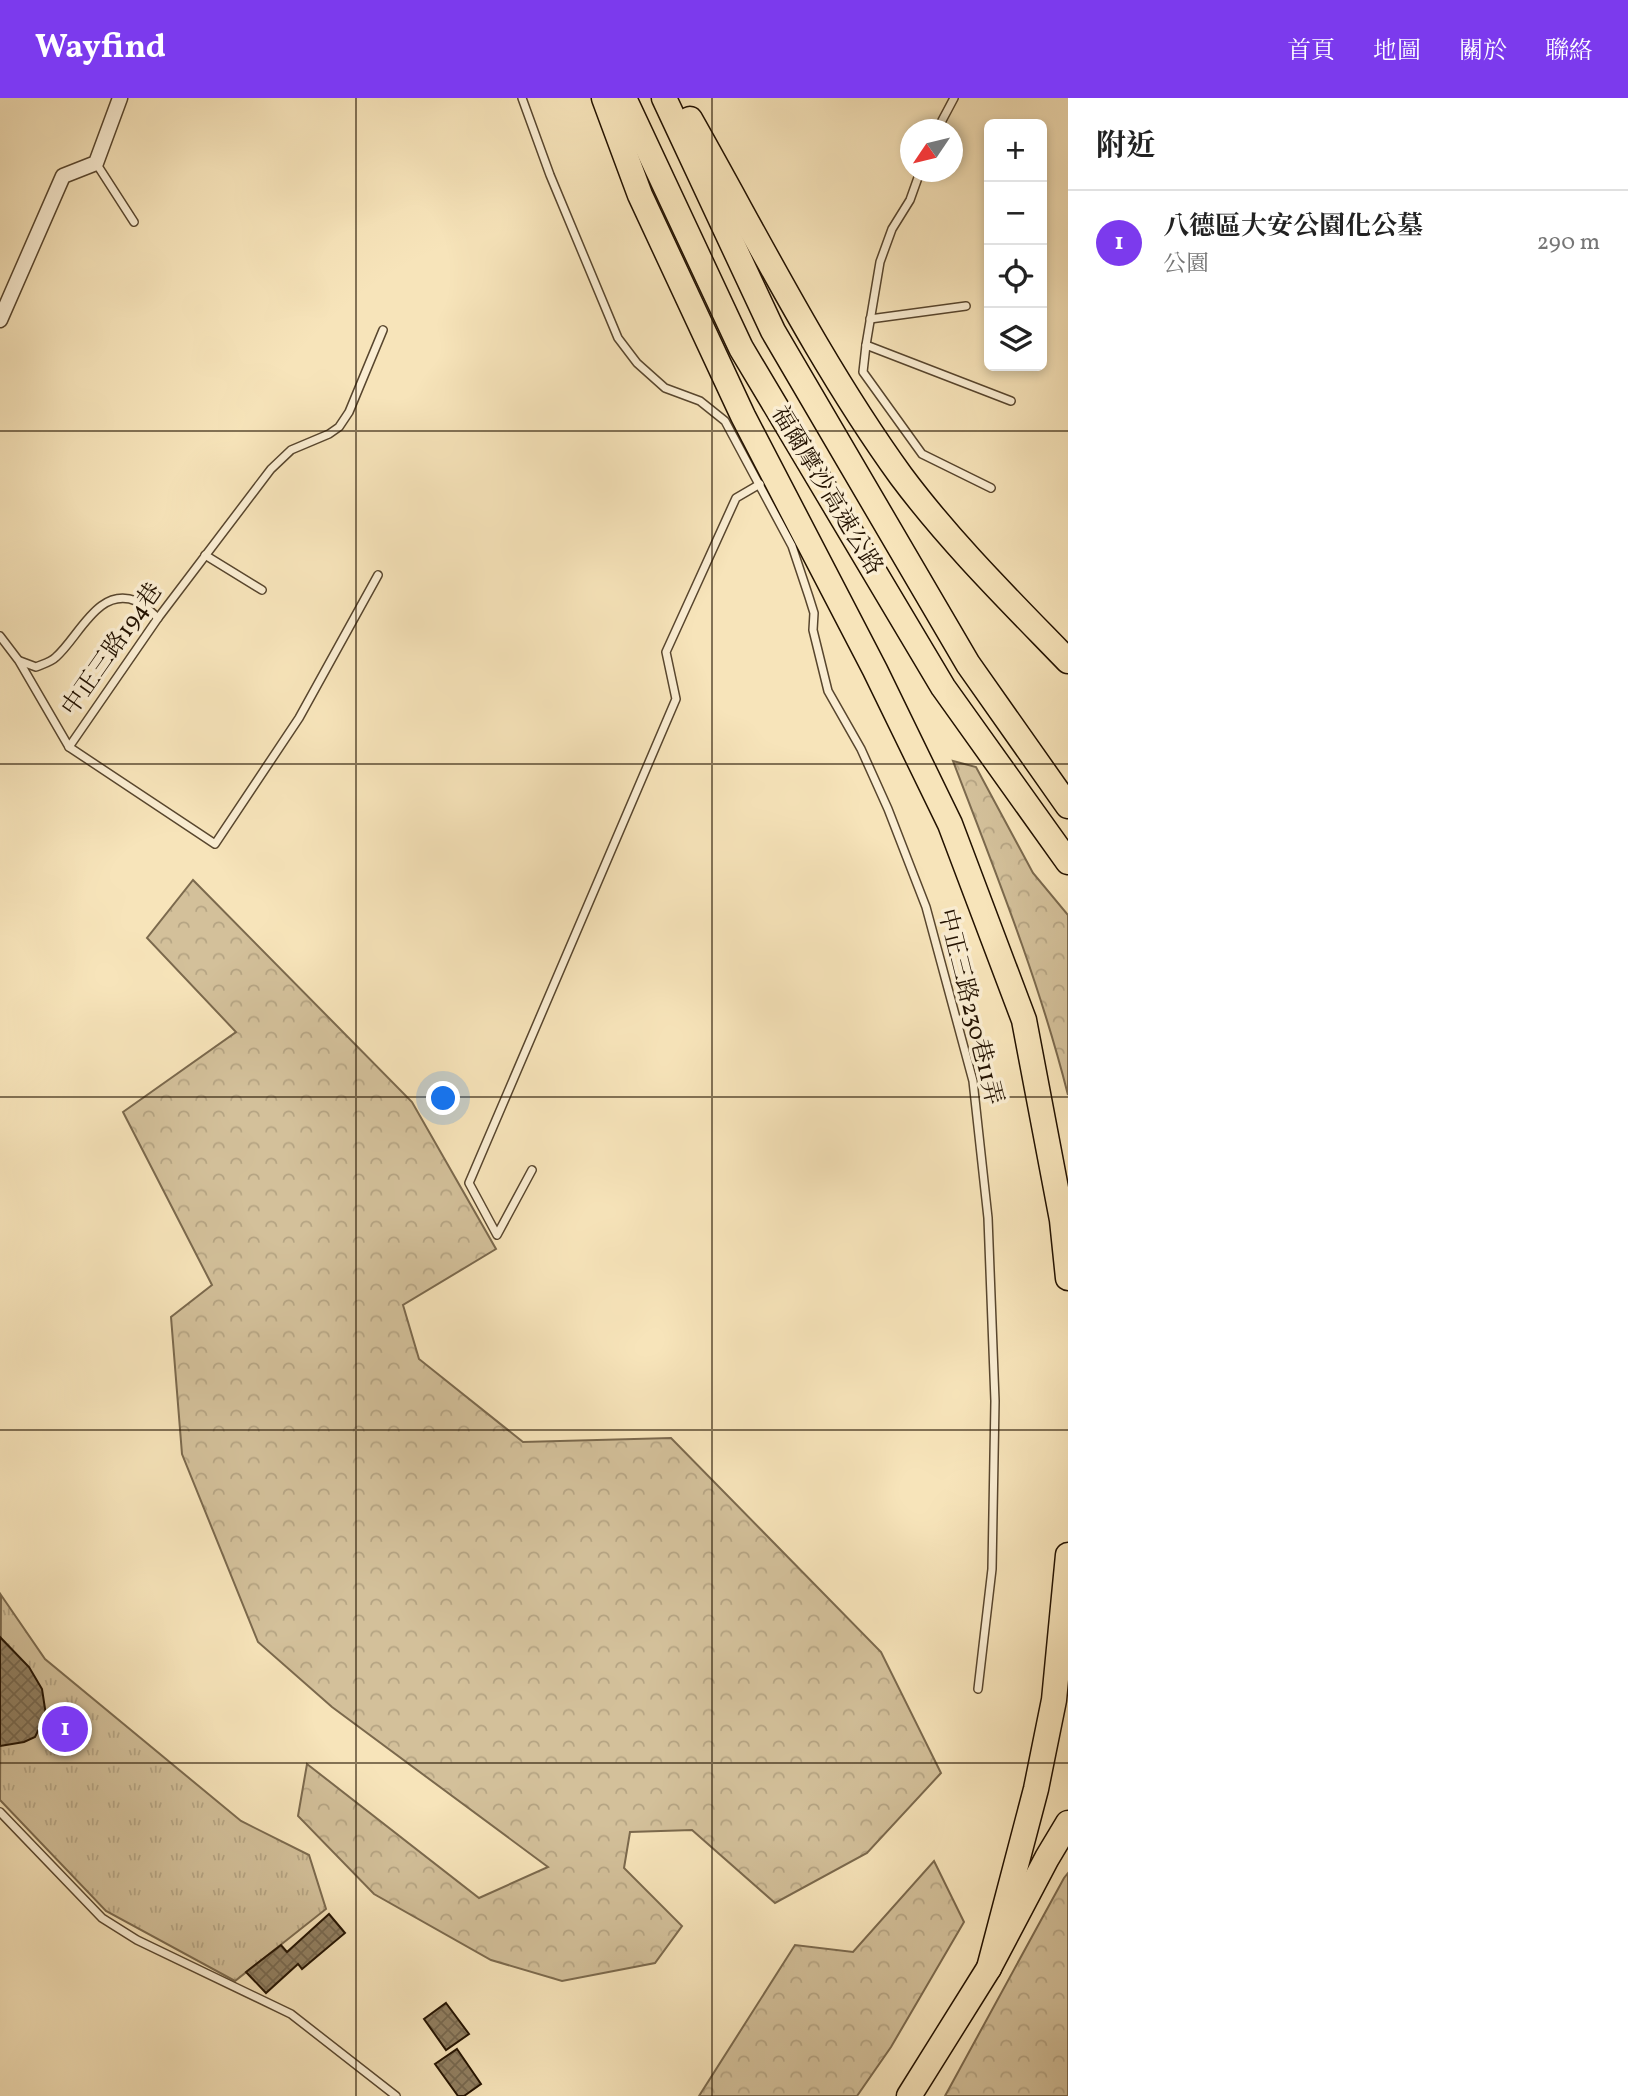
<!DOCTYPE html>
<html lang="zh-TW">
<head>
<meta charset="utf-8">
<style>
	body { margin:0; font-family:Vollkorn,"Noto Serif TC",serif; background:#f6f6f6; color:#222 }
	.controls { position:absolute; right:21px; top:21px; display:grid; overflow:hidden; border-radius:10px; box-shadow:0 4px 10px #0003 }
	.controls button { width:63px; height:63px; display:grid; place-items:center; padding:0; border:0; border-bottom:2px solid #e0e0e0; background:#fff; color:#222; font:35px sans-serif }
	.compass { position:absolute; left:900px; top:21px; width:63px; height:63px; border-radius:50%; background:#fff; box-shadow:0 4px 10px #0003; rotate:235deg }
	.you { position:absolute; left:444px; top:1001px; width:24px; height:24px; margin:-18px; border:5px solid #fff; border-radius:50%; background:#1a73e8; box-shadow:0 0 0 10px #1a73e833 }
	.badge { display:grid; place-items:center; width:46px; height:46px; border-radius:50%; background:#7c3aed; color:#fff; font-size:23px; font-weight:700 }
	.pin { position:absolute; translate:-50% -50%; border:4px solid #fff; box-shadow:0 2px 7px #0006 }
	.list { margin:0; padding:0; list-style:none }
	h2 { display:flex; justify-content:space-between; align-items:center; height:91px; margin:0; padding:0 28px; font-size:30px }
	h2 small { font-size:23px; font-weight:400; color:#767676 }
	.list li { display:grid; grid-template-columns:46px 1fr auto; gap:21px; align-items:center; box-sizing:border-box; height:105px; padding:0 28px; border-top:2px solid #e0e0e0 }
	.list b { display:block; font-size:26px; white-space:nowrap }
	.list p { margin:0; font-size:23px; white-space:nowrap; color:#767676 }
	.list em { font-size:23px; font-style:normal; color:#767676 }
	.icon { flex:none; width:38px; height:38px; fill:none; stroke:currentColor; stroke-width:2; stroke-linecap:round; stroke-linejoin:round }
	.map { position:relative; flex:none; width:1068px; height:1998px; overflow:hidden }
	header { display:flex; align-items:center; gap:42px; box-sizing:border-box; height:98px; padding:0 35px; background:#7c3aed; color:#fff }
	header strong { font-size:33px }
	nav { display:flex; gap:38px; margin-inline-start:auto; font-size:24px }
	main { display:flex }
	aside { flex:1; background:#fff }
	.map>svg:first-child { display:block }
</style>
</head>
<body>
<header>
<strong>Wayfind</strong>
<nav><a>首頁</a><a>地圖</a><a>關於</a><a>聯絡</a></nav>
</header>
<main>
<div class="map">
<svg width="1068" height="1998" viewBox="0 0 1068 1998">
	<defs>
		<pattern id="grass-tufts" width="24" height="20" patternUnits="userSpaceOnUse" patternTransform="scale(1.75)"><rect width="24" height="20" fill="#d3c09a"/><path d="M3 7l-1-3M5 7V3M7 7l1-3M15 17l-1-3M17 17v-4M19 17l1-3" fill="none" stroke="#b5a483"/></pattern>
		<pattern id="forest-crowns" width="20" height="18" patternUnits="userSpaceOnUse" patternTransform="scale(1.75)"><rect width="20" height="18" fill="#d3c09a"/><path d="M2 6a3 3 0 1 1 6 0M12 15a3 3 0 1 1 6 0" fill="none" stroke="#b5a483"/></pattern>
		<pattern id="building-cross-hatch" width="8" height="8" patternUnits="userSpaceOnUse" patternTransform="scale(1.75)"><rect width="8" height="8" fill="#917f61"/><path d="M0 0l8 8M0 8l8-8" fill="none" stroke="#76674e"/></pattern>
	</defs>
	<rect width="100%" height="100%" fill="#f7e4ba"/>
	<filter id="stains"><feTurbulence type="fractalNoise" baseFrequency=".00286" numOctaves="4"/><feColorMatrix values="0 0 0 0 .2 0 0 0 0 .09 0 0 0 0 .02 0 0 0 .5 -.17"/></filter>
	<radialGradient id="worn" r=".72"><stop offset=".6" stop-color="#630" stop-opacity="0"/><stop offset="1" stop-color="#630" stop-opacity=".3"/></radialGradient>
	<!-- grass -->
	<polygon fill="url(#grass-tufts)" stroke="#7b694d" stroke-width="2" points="1,1497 45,1561 241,1723 309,1757 326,1811 235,1883 106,1813 0,1702"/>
	<!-- forest -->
	<g fill="url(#forest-crowns)" stroke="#7b694d" stroke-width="2">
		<path d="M953,663L976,669L1033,775L1068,817V997C1039,882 995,773 953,663Z"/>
		<polygon points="193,782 412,1004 496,1151 403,1207 419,1261 523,1344 671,1340 881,1554 941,1675 867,1755 775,1805 692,1732 630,1734 624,1770 682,1828 655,1865 562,1883 491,1862 374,1796 298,1718 307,1666 479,1800 548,1769 332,1609 258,1544 182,1356 171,1219 212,1187 123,1014 236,934 147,840"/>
		<polygon points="934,1763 964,1824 891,1949 857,1998 699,1998 795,1847 853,1854"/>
		<polygon points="1068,1775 1068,1998 945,1998 1064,1780"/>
	</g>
	<!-- building -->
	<g fill="url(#building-cross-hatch)" stroke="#231200" stroke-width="2">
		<polygon points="0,1539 29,1569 42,1591 46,1617 35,1639 24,1644 0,1648"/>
		<polygon points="329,1816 345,1835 302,1871 298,1866 266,1895 246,1874 281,1847 287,1854"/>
		<polygon points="446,1905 469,1936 446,1952 424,1921"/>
		<polygon points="457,1951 481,1986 464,1998 458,1998 435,1966"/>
	</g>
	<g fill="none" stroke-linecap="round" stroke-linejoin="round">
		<!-- service casing -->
		<g stroke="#58462e" stroke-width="10">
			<g id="service">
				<polyline points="522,0 550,77 618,240 637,265 665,290 700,303 725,323 792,448 809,499 814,515 813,532 828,593 861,651 888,711 926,809 973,983 988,1120 995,1303 992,1471 978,1591"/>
				<polyline points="937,32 954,0"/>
				<polyline points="96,65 134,124"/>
				<polyline points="920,74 910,102 892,131 880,164 866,247 863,274 922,356 991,390"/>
				<polyline points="870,221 966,208"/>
				<polyline points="866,247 1011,303"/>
				<polyline points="205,457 262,492"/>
				<polyline points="0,538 19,563 69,649 215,746 299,620 378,477"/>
				<path d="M20,563L36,569C43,566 51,564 56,559C79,539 98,488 136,503C144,506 151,514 158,520"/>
				<polyline points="69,649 158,520 271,371 291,352 329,336 339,329 349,314 383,232"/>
				<polyline points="532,1072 497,1137 469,1085 676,601 666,554 736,400 760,386"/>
				<polyline points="0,1714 102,1820 137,1842 291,1916 396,1998"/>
			</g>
		</g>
		<!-- minor casing -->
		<g stroke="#58462e" stroke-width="17">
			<polyline id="minor" points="0,222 63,78 96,65 120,0"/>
		</g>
		<!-- motorway casing -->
		<g stroke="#231200" stroke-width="27">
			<g id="motorway">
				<polyline points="604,0 640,97 743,318 875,572 950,726 1024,922 1062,1122 1068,1180"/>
				<polyline points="624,0 741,250 943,589 1068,764"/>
				<polyline points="664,0 773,233 968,566 1068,708"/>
				<path d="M690,21C758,141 820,266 901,378C951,445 1010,503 1068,563"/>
				<polyline points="989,1870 1036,1691 1054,1602 1068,1457"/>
				<polyline points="909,1998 989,1870 1047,1760 1068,1725"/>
			</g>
		</g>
		<!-- service -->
		<use href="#service" stroke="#faedd2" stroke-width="7"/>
		<!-- minor -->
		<use href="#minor" stroke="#faedd2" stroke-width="14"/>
		<!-- motorway -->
		<use href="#motorway" stroke="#f7e4ba" stroke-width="24"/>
	</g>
	<!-- grid -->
	<path fill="none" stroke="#231200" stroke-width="2" stroke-opacity="0.55" d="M356,0V1998M712,0V1998M0,333H1068M0,666H1068M0,999H1068M0,1332H1068M0,1665H1068"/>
	<g text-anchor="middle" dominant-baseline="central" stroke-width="7" stroke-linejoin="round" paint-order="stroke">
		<!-- street labels -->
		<g font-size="24" fill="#231200" stroke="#faedd2">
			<text transform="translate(826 393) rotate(59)">福爾摩沙高速公路</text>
			<text transform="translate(113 552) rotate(-55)">中正三路194巷</text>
			<text transform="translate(969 909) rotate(76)">中正三路230巷11弄</text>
		</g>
	</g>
	<rect width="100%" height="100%" filter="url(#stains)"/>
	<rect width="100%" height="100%" fill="url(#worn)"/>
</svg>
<div class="controls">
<button>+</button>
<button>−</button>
<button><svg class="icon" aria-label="locate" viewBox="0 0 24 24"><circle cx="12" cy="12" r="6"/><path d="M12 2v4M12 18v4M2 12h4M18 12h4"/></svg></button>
<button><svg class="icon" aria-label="layers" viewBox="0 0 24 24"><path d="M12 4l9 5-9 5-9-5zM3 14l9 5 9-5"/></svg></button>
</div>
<svg class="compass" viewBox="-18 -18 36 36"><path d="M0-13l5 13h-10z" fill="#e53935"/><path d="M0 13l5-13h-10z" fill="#767676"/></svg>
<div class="you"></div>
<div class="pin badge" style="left:65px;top:1631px">1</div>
</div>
<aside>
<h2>附近<small></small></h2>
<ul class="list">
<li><span class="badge">1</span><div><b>八德區大安公園化公墓</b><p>公園</p></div><em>290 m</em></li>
</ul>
</aside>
</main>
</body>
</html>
